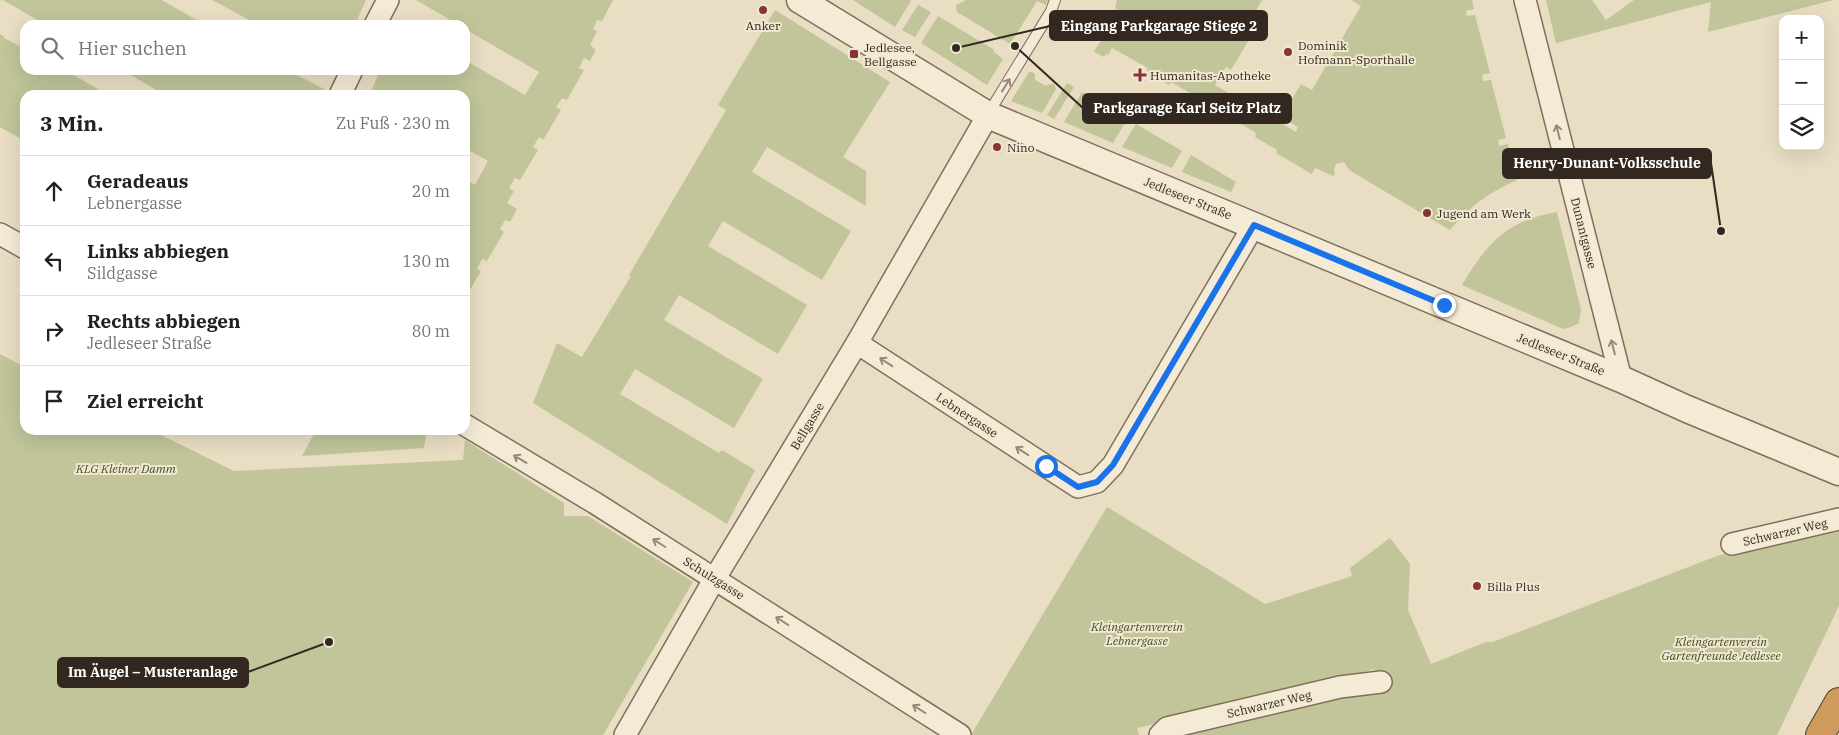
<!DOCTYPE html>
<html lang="de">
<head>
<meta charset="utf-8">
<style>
	body { margin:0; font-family:"IBM Plex Serif",serif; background:#f2f2f2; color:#202124 }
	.controls { position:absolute; right:15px; top:15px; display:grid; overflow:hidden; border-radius:10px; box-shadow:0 5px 20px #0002 }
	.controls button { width:45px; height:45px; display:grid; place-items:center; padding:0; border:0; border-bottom:1px solid #e0e0e0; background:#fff; color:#202124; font:25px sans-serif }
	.stop { position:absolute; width:15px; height:15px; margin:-11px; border:4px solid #1a73e8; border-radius:50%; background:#fff }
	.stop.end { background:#1a73e8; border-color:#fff; box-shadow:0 1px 5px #0008 }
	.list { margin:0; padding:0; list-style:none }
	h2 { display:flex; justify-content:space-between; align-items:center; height:65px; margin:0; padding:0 20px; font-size:21px }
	h2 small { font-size:16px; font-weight:400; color:#757577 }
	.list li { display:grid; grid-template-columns:32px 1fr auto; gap:15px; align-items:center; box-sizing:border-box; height:70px; padding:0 20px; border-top:1px solid #e0e0e0 }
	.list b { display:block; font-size:19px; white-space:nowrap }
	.list p { margin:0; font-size:16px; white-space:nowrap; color:#757577 }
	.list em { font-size:16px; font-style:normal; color:#757577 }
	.icon { flex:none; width:28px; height:28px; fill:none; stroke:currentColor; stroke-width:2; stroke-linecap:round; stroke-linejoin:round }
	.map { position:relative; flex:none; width:1839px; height:735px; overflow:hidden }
	.search { position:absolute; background:#fff; box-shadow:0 5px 20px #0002; left:20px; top:20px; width:450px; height:55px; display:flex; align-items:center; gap:12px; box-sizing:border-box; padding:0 18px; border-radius:15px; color:#757577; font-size:19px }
	.panel { position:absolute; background:#fff; box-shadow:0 5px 20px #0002; left:20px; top:90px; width:450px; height:345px; border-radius:15px }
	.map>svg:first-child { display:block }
</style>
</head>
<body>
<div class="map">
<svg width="1839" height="735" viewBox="0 0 1839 735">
	<rect width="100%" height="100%" fill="#e9ddc4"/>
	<!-- green -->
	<g fill="#c1c599">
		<polygon points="3,0 162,0 198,21 197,23 202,25 46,25"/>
		<polygon points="212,0 366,0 355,25 259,25"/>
		<polygon points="416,0 613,0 602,21 597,20 593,29 597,31 590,45 596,50 590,61 584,58 579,68 584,70 567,100 562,98 556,107 561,110 543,140 539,137 533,147 538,150 520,180 515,178 509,188 514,191 507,203 517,209 510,222 505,220 500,229 504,232 487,261 482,259 477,269 481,271 465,298 465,179 475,185 488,161 465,148 465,95 375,95 371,92 380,70 465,70 465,60 525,95 539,72 465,29 465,25 459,25"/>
		<polygon points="853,0 910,0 911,1 895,27"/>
		<polygon points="966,0 1048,0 1046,5 1037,1 1010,44 957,12 956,5"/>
		<path d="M1117,0H1262L1243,33L1250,38L1231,70L1226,67L1215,85L1296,132L1298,127L1281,117L1301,84L1312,90L1361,6L1351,0H1472L1474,9L1466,11L1467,16L1475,15L1490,73L1482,75L1483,81L1491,80L1506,138L1498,140L1499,146L1508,144L1517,180C1489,192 1469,207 1450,230L1349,170L1344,162L1336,164L1334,169L1335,173L1333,176L1315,168L1312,174L1276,153L1277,150L1255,137L1256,133L1225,114L1223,117L1200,103L1202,100L1171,82L1169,85L1146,72L1148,68L1112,48L1108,55L1106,54L1104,57L1094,52C1098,44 1103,40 1107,32L1110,33L1113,26L1122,29L1125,20L1117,16L1118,10L1115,9Z"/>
		<polygon points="1546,0 1592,0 1606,20 1634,0 1834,0 1708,32 1711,2 1556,43"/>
		<polygon points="918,5 931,12 915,37 902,30"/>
		<polygon points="775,10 890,82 843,157 866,171 866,206 767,147 752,172 851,231 822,280 723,221 708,246 807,305 778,354 679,295 664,320 763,379 734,428 635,369 620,394 719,453 722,450 755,470 727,524 533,403 557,343 582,357 631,276 629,275 726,110 718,105"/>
		<polygon points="938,16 993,49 995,53 1003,59 987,85 921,43"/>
		<polygon points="0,34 4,37 4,38 25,49 25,70 65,70 108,95 25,95 25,141 0,127"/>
		<polygon points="122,70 287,70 324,89 321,95 160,95 157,94 158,91"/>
		<polygon points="1029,72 1032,72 1035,74 1035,80 1046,86 1050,84 1054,84 1056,89 1042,113 1011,101"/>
		<polygon points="1067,83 1074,87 1054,119 1047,115"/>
		<polygon points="1082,92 1128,118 1113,143 1064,122"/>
		<polygon points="1136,124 1182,151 1172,168 1122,147"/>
		<polygon points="1191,155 1236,182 1231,192 1182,172"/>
		<path d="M1557,212L1581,310L1579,323L1571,327L1563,329L1462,285C1488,242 1506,221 1557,212Z"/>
		<polygon points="0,354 25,367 25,430 151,430 234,471 463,460 465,440 564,503 564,516 588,516 693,582 603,735 0,735"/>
		<polygon points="316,430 425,430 427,431 424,448 302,456"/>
		<polygon points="1107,507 1265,604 1352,576 1350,568 1390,538 1410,564 1408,610 1431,664 1486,642 1493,642 1717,556 1839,527 1839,606 1777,735 1178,735 1377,678 1375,669 1229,708 1137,728 1139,735 971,735"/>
	</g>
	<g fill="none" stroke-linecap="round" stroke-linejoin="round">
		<!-- service casing -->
		<g stroke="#816f5c" stroke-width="12">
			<polyline id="service" points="988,114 1051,11 1055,0"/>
		</g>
		<!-- minor casing -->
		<g stroke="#816f5c" stroke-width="24">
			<g id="minor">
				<polyline points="1525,0 1621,379"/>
				<polyline points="375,25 388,0"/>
				<polyline points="340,95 352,70"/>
				<polyline points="0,234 25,248"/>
				<polyline points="857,343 1078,487 1097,482 1113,465 1254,225"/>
				<polyline points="465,425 595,503 960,735"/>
				<polyline points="1732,544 1839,519"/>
				<polyline points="625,735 715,578 857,343 988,115"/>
				<polyline points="1160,735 1167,728 1340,687 1381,682"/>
			</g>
		</g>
		<!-- tertiary casing -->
		<g stroke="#816f5c" stroke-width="29">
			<polyline id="tertiary" points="800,0 988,115 1621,379 1687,409 1839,472"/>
		</g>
		<!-- motorway casing -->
		<g stroke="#4f3e30" stroke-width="30">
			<polyline id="motorway" points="1820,735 1839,702"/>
		</g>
		<!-- service -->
		<use href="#service" stroke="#f4ebd6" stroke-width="10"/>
		<!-- minor -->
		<use href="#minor" stroke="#f4ebd6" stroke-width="21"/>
		<!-- tertiary -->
		<use href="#tertiary" stroke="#f4ebd6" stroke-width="26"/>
		<!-- motorway -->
		<use href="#motorway" stroke="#cf9b5d" stroke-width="28"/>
	</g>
	<!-- one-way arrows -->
	<defs><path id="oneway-shaft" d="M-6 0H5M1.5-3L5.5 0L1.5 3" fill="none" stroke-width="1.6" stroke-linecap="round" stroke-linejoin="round" transform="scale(1.25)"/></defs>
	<g stroke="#948a7a">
		<use href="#oneway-shaft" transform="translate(1006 85) rotate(-58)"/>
		<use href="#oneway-shaft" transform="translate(1558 132) rotate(-104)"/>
		<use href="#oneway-shaft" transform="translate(1613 347) rotate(-104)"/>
		<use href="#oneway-shaft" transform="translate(886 362) rotate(-147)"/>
		<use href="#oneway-shaft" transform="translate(1022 451) rotate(-147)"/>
		<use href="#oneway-shaft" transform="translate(520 459) rotate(-149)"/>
		<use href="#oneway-shaft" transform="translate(659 543) rotate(-148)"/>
		<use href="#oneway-shaft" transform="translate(782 621) rotate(-148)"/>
		<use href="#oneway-shaft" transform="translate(919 709) rotate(-148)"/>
	</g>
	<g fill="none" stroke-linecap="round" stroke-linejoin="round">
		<!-- route -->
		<polyline stroke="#1a73e8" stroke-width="6" points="1046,466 1078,487 1097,482 1113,465 1254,225 1444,305"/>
	</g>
	<!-- markers -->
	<g fill="#893335" stroke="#f1e8d2" stroke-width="2">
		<circle cx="763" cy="10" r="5"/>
		<circle cx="1288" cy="52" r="5"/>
		<rect x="849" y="49" width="10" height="10" rx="2.5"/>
		<path d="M1137.5 67.5h5v5h5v5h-5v5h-5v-5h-5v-5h5z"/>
		<circle cx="997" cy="147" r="5"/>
		<circle cx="1427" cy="213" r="5"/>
		<circle cx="1477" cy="586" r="5"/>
	</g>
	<g text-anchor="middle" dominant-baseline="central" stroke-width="4" stroke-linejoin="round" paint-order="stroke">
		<!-- poi labels -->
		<g font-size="12" fill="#33281f" stroke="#f1e8d2" text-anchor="start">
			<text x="763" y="25" text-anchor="middle">Anker</text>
			<text x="1298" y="45">Dominik<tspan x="1298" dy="14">Hofmann-Sporthalle</tspan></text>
			<text x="864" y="47">Jedlesee,<tspan x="864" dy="14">Bellgasse</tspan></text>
			<text x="1150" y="75">Humanitas-Apotheke</text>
			<text x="1007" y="147">Nino</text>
			<text x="1437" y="213">Jugend am Werk</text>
			<text x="1487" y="586">Billa Plus</text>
		</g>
		<!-- street labels -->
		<g font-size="12" fill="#33281f" stroke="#f1e8d2">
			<text transform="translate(1188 198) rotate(22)">Jedleseer Straße</text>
			<text transform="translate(1584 233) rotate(76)">Dunantgasse</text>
			<text transform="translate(1561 354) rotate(22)">Jedleseer Straße</text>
			<text transform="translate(967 415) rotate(33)">Lebnergasse</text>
			<text transform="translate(807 426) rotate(-59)">Bellgasse</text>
			<text transform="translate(1785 532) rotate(-13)">Schwarzer Weg</text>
			<text transform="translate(714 578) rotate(32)">Schulzgasse</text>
			<text transform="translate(1269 704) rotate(-13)">Schwarzer Weg</text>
		</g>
		<!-- park labels -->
		<g font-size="12" font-style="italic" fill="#444d27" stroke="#f1e8d2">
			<text x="126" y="468">KLG Kleiner Damm</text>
			<text x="1137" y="626">Kleingartenverein<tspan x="1137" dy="14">Lebnergasse</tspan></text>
			<text x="1721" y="641">Kleingartenverein<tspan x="1721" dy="14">Gartenfreunde Jedlesee</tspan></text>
		</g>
	</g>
	<!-- callouts -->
	<path fill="none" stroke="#33281f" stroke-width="2" d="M956 48L1050 26M1015 46L1083 108M1721 231L1711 163M329 642L248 672"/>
	<g fill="#33281f" stroke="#f1e8d2" stroke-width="2">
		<circle cx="956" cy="48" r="5"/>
		<circle cx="1015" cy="46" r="5"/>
		<circle cx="1721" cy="231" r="5"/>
		<circle cx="329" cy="642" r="5"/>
	</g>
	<g fill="#33281f" stroke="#33281f" stroke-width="2">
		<rect x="1050" y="11" width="217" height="29" rx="5"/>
		<rect x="1083" y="94" width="208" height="29" rx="5"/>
		<rect x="1503" y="149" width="208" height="29" rx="5"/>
		<rect x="58" y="658" width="190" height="29" rx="5"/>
	</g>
	<g font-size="14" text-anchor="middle" font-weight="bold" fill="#fff">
		<text x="1159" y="31">Eingang Parkgarage Stiege 2</text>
		<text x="1187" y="113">Parkgarage Karl Seitz Platz</text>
		<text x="1607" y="168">Henry-Dunant-Volksschule</text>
		<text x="153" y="677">Im Äugel – Musteranlage</text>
	</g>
</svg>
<div class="controls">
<button>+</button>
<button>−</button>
<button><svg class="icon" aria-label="layers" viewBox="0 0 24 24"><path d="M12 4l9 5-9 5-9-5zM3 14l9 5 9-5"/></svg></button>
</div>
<div class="stop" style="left:1046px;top:466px"></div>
<div class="stop end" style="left:1444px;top:305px"></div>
<div class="search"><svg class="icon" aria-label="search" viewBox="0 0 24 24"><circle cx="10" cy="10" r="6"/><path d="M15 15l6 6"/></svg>Hier suchen</div>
<section class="panel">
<h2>3 Min.<small>Zu Fuß · 230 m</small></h2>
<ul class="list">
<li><svg class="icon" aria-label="ahead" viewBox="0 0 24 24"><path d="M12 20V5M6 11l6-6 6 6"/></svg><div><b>Geradeaus</b><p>Lebnergasse</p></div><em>20 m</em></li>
<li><svg class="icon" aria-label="left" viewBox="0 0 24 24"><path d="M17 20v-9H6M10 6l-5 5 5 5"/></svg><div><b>Links abbiegen</b><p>Sildgasse</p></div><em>130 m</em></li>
<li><svg class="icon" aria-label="right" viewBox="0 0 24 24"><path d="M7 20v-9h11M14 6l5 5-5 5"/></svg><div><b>Rechts abbiegen</b><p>Jedleseer Straße</p></div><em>80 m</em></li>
<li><svg class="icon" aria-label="arrive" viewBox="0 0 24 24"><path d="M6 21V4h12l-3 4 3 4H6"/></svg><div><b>Ziel erreicht</b></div></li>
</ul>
</section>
</div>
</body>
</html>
